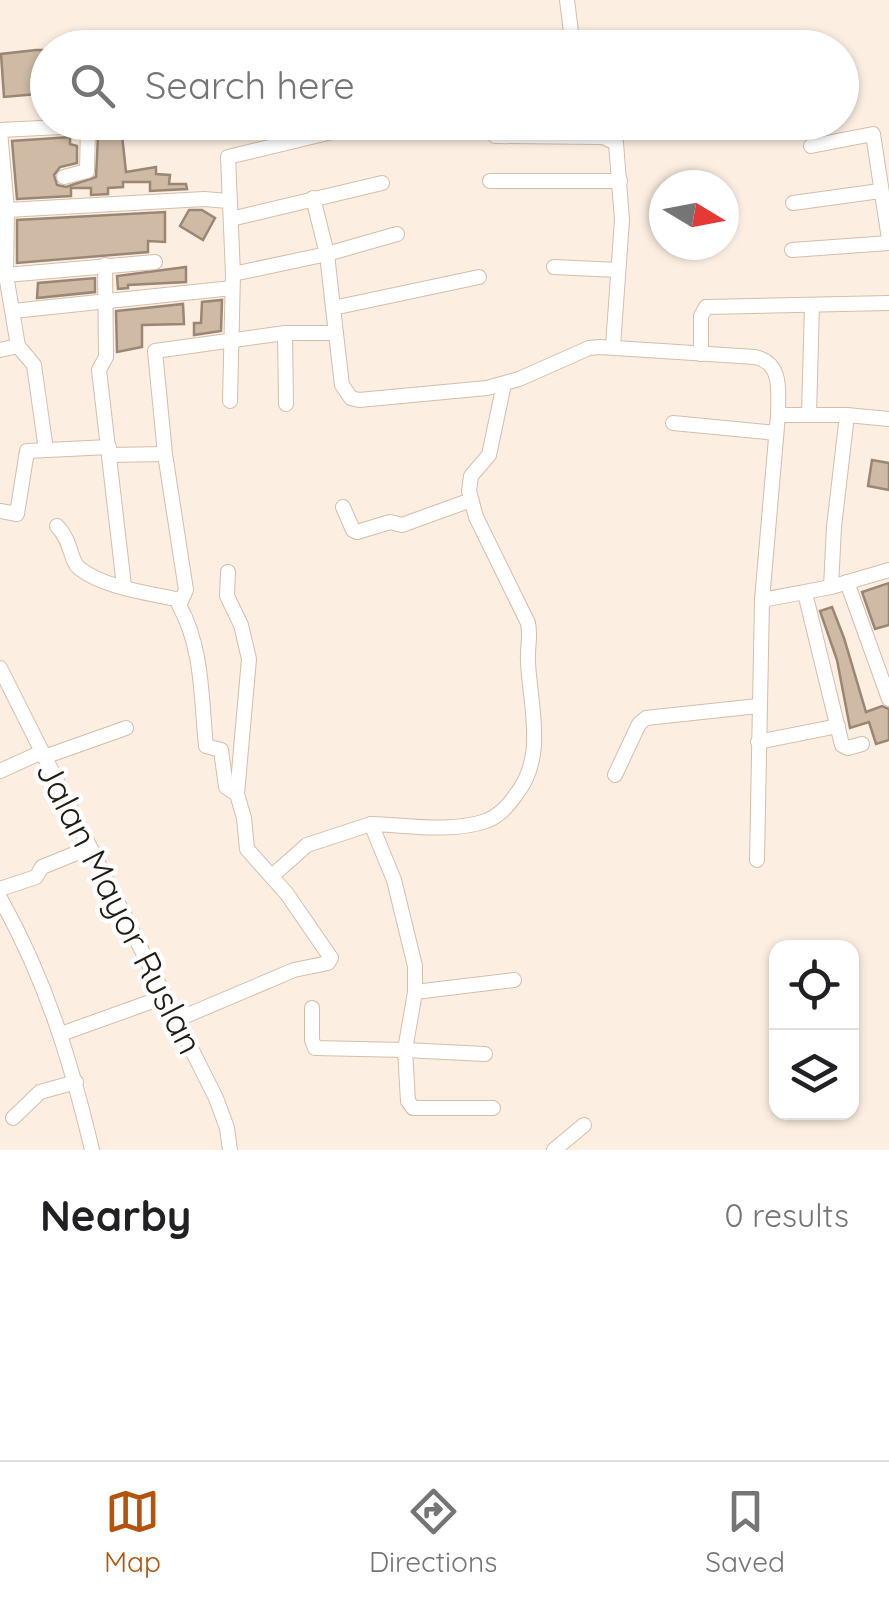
<!DOCTYPE html>
<html lang="en">
<head>
<meta charset="utf-8">
<style>
	body { margin:0; font-family:Quicksand,sans-serif; background:#f2f2f2; color:#202124 }
	.controls { position:absolute; right:30px; bottom:30px; display:grid; overflow:hidden; border-radius:20px; box-shadow:0 2px 8px #0004 }
	.controls button { width:90px; height:90px; display:grid; place-items:center; padding:0; border:0; border-bottom:2px solid #e0e0e0; background:#fff; color:#202124; font:50px sans-serif }
	.compass { position:absolute; left:649px; top:170px; width:90px; height:90px; border-radius:50%; background:#fff; box-shadow:0 2px 8px #0004; rotate:100deg }
	.list { margin:0; padding:0; list-style:none }
	h2 { display:flex; justify-content:space-between; align-items:center; height:130px; margin:0; padding:0 40px; font-size:42px }
	h2 small { font-size:32px; font-weight:400; color:#757577 }
	.icon { flex:none; width:55px; height:55px; fill:none; stroke:currentColor; stroke-width:2; stroke-linecap:round; stroke-linejoin:round }
	.map { position:relative; flex:none; width:889px; height:1150px; overflow:hidden }
	.search { position:absolute; background:#fff; box-shadow:0 2px 8px #0004; left:30px; right:30px; top:30px; height:110px; display:flex; align-items:center; gap:25px; box-sizing:border-box; padding:0 35px; border-radius:55px; color:#757577; font-size:38px }
	.sheet { height:310px; background:#fff }
	nav { display:flex; justify-content:space-around; align-items:center; box-sizing:border-box; height:140px; border-top:2px solid #e0e0e0; background:#fff; font-size:28px; color:#757577 }
	nav a { display:grid; justify-items:center; gap:5px }
	nav .on { color:#b45309 }
	.map>svg:first-child { display:block }
</style>
</head>
<body>
<div class="map">
<svg width="889" height="1150" viewBox="0 0 889 1150">
	<rect width="100%" height="100%" fill="#fcefe2"/>
	<!-- building -->
	<g fill="#cebaa5" stroke="#9a8673" stroke-width="2.5">
		<polygon points="36,50 48,50 48,93 4,97 1,54"/>
		<polygon points="122,135 126,172 156,167 156,174 170,175 169,184 186,184 187,189 150,191 150,182 123,182 123,187 108,188 108,194 91,195 91,188 71,188 71,196 17,199 12,141 70,137 70,144 77,146 77,163 60,167 54,175 57,185 66,187 96,177 98,136"/>
		<polygon points="189,210 202,210 215,218 203,240 180,226"/>
		<polygon points="165,212 165,242 148,241 148,252 17,263 17,220"/>
		<polygon points="186,267 186,282 128,285 128,288 118,289 117,276"/>
		<polygon points="95,278 95,292 37,298 38,283"/>
		<polygon points="222,300 221,331 194,335 194,323 201,323 202,302"/>
		<polygon points="183,304 184,324 142,325 142,347 117,352 116,311"/>
		<polygon points="872,460 889,463 889,490 868,486"/>
		<polygon points="889,583 889,625 875,629 862,592"/>
		<polygon points="832,607 844,638 866,712 882,706 889,709 889,740 876,744 869,722 850,728 837,660 820,611"/>
	</g>
	<g fill="none" stroke-linecap="round" stroke-linejoin="round">
		<!-- street casing -->
		<g stroke="#d3bea9" stroke-width="16">
			<g id="street">
				<polyline points="567,0 573,48"/>
				<polyline points="0,130 123,124"/>
				<polyline points="0,131 7,210 6,275 18,346 34,365 46,450"/>
				<polyline points="495,136 603,137 616,143 622,220 613,346"/>
				<polyline points="811,146 873,134 889,239"/>
				<polyline points="64,177 87,171 88,126"/>
				<polyline points="490,181 620,181"/>
				<polyline points="313,198 327,254 333,308 479,277"/>
				<polyline points="793,203 880,191"/>
				<polyline points="7,210 204,199 228,201"/>
				<polyline points="231,219 382,183"/>
				<polyline points="792,250 889,243"/>
				<polyline points="105,265 106,357 99,370 124,586"/>
				<polyline points="554,267 617,270"/>
				<polyline points="233,274 327,254 397,234"/>
				<polyline points="6,275 155,262"/>
				<path d="M333,308L342,385L351,398L359,400L487,388L519,379L589,348L600,347L755,357C783,363 778,391 778,415L762,600"/>
				<polyline points="13,311 232,288"/>
				<polyline points="285,333 286,404"/>
				<polyline points="0,350 18,346"/>
				<polyline points="701,354 701,316 706,307 889,303"/>
				<polyline points="230,401 233,274 228,157 373,122"/>
				<polyline points="809,414 812,305"/>
				<polyline points="778,415 847,415 889,419"/>
				<polyline points="673,423 776,433"/>
				<polyline points="110,455 165,454"/>
				<polyline points="343,507 353,530 357,532 390,522 402,525 471,500"/>
				<polyline points="0,511 17,514 27,451 109,447"/>
				<path d="M57,526C72,541 70,561 79,568C104,588 149,593 180,600"/>
				<polyline points="847,582 889,699"/>
				<polyline points="831,587 834,527 847,415"/>
				<polyline points="805,593 842,745 848,748 862,744"/>
				<polyline points="0,668 216,1098 227,1128 230,1150"/>
				<polyline points="758,742 838,726"/>
				<polyline points="44,757 126,728"/>
				<polyline points="0,771 42,752"/>
				<polyline points="615,775 639,724 646,718 758,706"/>
				<path d="M237,794L226,787L221,750L206,746C201,698 203,648 179,605L186,590L165,454L155,351L285,333H336"/>
				<polyline points="757,860 762,600 831,587 889,570"/>
				<polyline points="272,876 307,845 371,824"/>
				<polyline points="0,889 36,877 42,867 89,848"/>
				<path d="M0,898C45,978 71,1061 92,1150"/>
				<path d="M415,992V966L394,880L371,824C408,825 450,833 486,821C499,816 507,807 515,796C547,757 530,707 528,662C527,648 531,637 528,623L476,517L469,491L471,476L489,455L504,384"/>
				<polyline points="312,1008 312,1040 315,1048 405,1050 415,992 514,980"/>
				<polyline points="176,1020 294,970 328,963 331,958 287,894 247,849 244,818 237,794 249,659 241,625 227,596 228,572"/>
				<polyline points="61,1034 164,997"/>
				<polyline points="485,1054 405,1050 408,1101 413,1108 493,1108"/>
				<polyline points="13,1118 40,1092 76,1082"/>
				<polyline points="554,1150 584,1125"/>
			</g>
		</g>
		<!-- street -->
		<use href="#street" stroke="#fff" stroke-width="14"/>
	</g>
	<g text-anchor="middle" dominant-baseline="central" stroke-width="9" stroke-linejoin="round" paint-order="stroke">
		<!-- street labels -->
		<g font-size="35" fill="#221b13" stroke="#fff">
			<text transform="translate(120 907) rotate(63)">Jalan Mayor Ruslan</text>
		</g>
	</g>
</svg>
<div class="controls">
<button><svg class="icon" aria-label="locate" viewBox="0 0 24 24"><circle cx="12" cy="12" r="6"/><path d="M12 2v4M12 18v4M2 12h4M18 12h4"/></svg></button>
<button><svg class="icon" aria-label="layers" viewBox="0 0 24 24"><path d="M12 4l9 5-9 5-9-5zM3 14l9 5 9-5"/></svg></button>
</div>
<svg class="compass" viewBox="-18 -18 36 36"><path d="M0-13l5 13h-10z" fill="#e53935"/><path d="M0 13l5-13h-10z" fill="#757577"/></svg>
<div class="search"><svg class="icon" aria-label="search" viewBox="0 0 24 24"><circle cx="10" cy="10" r="6"/><path d="M15 15l6 6"/></svg>Search here</div>
</div>
<section class="sheet">
<h2>Nearby<small>0 results</small></h2>
<ul class="list">
</ul>
</section>
<nav>
<a class="on"><svg class="icon" aria-label="map" viewBox="0 0 24 24"><path d="M3 6l6-2 6 2 6-2v14l-6 2-6-2-6 2zM9 4v14M15 6v14"/></svg>Map</a>
<a><svg class="icon" aria-label="directions" viewBox="0 0 24 24"><path d="M12 3l9 9-9 9-9-9zM9 14v-3h6M13 9l2 2-2 2"/></svg>Directions</a>
<a><svg class="icon" aria-label="saved" viewBox="0 0 24 24"><path d="M7 4h10v16l-5-4-5 4z"/></svg>Saved</a>
</nav>
</body>
</html>
